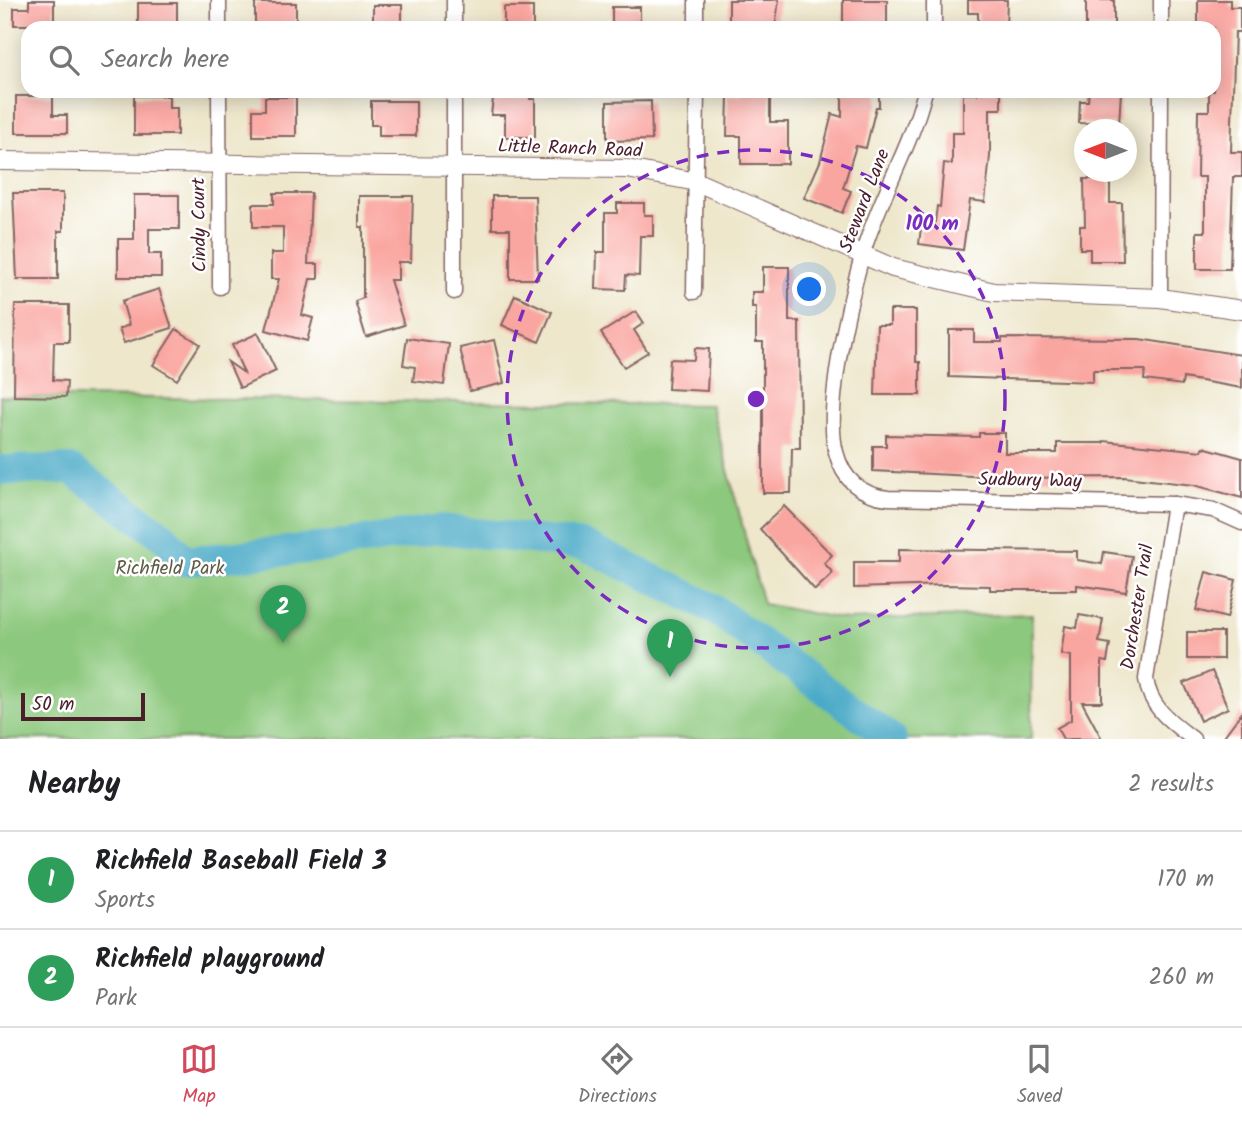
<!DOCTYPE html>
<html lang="en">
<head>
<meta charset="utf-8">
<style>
	body { margin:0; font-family:Kalam,sans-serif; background:#f2f2f2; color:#202124 }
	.compass { position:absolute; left:1074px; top:119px; width:63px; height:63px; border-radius:50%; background:#fff; box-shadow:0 4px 18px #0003; rotate:270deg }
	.scale { position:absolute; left:21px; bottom:18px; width:124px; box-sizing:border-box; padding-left:7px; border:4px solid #4a1f2b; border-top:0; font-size:19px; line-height:24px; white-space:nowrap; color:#4a1f2b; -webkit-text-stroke:5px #fff; paint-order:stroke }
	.you { position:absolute; left:810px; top:290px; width:24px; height:24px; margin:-18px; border:5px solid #fff; border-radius:50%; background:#1a73e8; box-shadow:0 0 0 10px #1a73e833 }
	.badge { display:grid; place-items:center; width:46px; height:46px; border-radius:50%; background:#d1495b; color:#fff; font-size:23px; font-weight:700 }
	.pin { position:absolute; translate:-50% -58px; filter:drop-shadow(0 2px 4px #0008) }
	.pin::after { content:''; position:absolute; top:37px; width:24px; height:21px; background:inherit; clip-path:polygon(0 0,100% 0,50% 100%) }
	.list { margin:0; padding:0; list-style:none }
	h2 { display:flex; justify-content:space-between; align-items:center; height:91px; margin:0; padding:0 28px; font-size:30px }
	h2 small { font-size:23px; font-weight:400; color:#757577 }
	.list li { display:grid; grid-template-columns:46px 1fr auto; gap:21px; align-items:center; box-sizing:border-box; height:98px; padding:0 28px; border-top:2px solid #e0e0e0 }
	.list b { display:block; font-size:26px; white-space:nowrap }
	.list p { margin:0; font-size:23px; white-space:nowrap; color:#757577 }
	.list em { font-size:23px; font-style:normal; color:#757577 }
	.icon { flex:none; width:38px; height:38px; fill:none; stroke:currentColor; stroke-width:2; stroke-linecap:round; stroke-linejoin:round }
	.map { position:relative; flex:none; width:1242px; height:739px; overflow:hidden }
	.search { position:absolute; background:#fff; box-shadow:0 4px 18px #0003; left:21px; right:21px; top:21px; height:77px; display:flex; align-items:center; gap:18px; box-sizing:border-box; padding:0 24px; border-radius:21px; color:#757577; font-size:26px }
	.sheet { height:287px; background:#fff }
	nav { display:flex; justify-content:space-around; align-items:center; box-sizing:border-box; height:98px; border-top:2px solid #e0e0e0; background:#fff; font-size:19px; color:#757577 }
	nav a { display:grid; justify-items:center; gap:4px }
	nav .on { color:#d1495b }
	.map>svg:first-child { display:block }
</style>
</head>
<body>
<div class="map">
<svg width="1242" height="739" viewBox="0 0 1242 739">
	<rect width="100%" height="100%" fill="#fff"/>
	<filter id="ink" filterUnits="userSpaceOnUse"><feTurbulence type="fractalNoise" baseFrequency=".0143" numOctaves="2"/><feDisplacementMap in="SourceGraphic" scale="14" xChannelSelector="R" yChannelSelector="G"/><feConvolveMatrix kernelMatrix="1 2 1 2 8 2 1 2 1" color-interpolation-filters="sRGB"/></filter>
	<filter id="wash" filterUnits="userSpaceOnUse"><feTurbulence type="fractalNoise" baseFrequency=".00686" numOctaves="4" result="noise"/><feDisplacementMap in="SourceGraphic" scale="28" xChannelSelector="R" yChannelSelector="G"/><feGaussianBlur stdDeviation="1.57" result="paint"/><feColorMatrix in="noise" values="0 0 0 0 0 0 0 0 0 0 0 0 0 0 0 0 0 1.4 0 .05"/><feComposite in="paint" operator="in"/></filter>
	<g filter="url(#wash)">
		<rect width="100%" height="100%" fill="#eee7cc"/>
		<!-- green -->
		<polygon fill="#8cc87d" stroke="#6b7454" stroke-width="2" points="0,396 711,405 763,604 847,620 1032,614 1031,739 0,739"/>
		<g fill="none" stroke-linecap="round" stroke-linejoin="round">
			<!-- river -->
			<polyline stroke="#47a9c6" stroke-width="30" points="2,470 70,469 164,537 185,561 326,547 440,529 583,545 711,607 892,739"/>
		</g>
		<g id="blocks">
			<!-- building -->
			<g fill="#faa6a0">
				<polygon points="29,0 54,0 54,25 14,25 14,8 29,8"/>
				<polygon points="729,0 779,0 775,28 729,28"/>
				<rect x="843" y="0" width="44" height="28"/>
				<polygon points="968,0 1007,0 1006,28 978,28 978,13 968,13"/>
				<rect x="1086" y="0" width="28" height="28"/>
				<polygon points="1198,0 1230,0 1230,7 1240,7 1240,32 1235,32 1231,152 1242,152 1242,177 1233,177 1230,269 1197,269 1197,232 1205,232 1205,177 1197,177 1198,111 1209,111 1209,91 1214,91 1214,28 1198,28"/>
				<rect x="138" y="3" width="39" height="25"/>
				<rect x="255" y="3" width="41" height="25"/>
				<rect x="373" y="5" width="29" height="23"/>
				<rect x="504" y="7" width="29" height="21"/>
				<rect x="612" y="7" width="28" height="21"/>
				<polygon points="494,91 530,91 530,99 535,99 535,137 505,137 505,115 491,115"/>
				<polygon points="741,91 770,91 770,122 788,122 788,164 741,164 741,136 727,136 728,95 741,95"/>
				<polygon points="842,91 879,91 879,107 876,107 866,148 856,146 843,188 851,191 842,213 804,198 820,162 832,114 842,117"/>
				<polygon points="977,91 1001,91 1001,109 990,109 990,156 985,202 970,200 963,250 919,244 922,220 935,222 937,206 940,207 944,163 952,164 952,133 963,133 963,94 977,94"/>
				<polygon points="1089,91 1121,92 1119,124 1079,123 1080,101 1088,101"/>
				<polygon points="16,96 53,96 53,115 67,115 67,133 16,133"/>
				<polygon points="134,96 169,96 169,108 177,108 177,135 134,135"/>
				<polygon points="265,97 296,97 296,136 253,136 253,110 265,110"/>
				<polygon points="371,101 416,101 416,136 379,136 379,125 371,125"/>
				<polygon points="651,101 652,140 607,141 607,102"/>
				<polygon points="1084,179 1110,179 1110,203 1122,203 1123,261 1090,261 1090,249 1080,249 1080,226 1085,226"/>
				<polygon points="13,193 63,193 63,231 58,231 58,279 17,279"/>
				<polygon points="274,193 311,193 308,264 318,264 318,279 310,279 302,315 313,318 307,341 266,330 279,279 271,279 271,253 283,253 283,227 253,227 253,204 274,204"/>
				<polygon points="134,195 179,195 179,229 149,229 149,254 161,254 161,277 118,277 118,239 134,239"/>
				<polygon points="359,196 413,196 411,262 398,262 398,280 390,280 404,325 366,337 355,301 363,298 363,227 359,227"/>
				<polygon points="492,196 535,196 538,279 510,279 510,229 492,229"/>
				<polygon points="617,203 644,203 644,215 653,215 653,236 640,236 639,276 626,275 625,290 596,289 597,252 605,252 605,213 617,213"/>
				<polygon points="763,267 789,267 789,321 799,321 800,448 792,448 791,493 763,493 763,342 756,342 756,307 752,307 752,292 763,292"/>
				<polygon points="159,289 172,328 124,343 119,329 129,325 122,301"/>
				<polygon points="515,295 552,312 539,342 502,325"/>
				<polygon points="15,305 69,305 69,342 54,342 53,380 67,381 66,397 14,396"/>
				<polygon points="890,310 916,310 916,362 920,362 920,395 875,395 877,325 890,325"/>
				<polygon points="636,311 644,323 634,330 648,352 624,367 601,333"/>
				<polygon points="176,329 200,344 177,380 153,365"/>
				<polygon points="949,330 974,330 974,342 1002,342 1002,338 1139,339 1242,355 1242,388 1183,378 1182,385 1144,380 1145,370 1093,370 1093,382 949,377"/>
				<polygon points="258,333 276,371 240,388 228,362 244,373 232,345"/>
				<polygon points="407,338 449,344 444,385 413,381 415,367 403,365"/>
				<polygon points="494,340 504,383 470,391 460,348"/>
				<polygon points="695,348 709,349 707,391 668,389 670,359 694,360"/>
				<polygon points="979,433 1005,433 1005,453 1057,453 1057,443 1103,443 1104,441 1202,451 1203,447 1242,458 1242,498 1194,485 1124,477 1012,478 873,471 873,446 886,446 886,435 979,437"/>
				<polygon points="784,506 832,555 824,563 833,573 815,590 760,529"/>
				<polygon points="899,549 1077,551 1077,560 1102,564 1104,552 1132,556 1126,592 1077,585 1077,590 990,590 990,586 945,585 854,588 854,562 899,562"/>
				<polygon points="1206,572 1236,580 1227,618 1196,610"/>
				<polygon points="1079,615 1103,619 1099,642 1110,644 1107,662 1102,661 1102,702 1082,702 1102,739 1063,739 1057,728 1071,720 1071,656 1061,654 1065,626 1077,628"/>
				<rect x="1187" y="632" width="36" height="27"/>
				<polygon points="1212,671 1228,708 1200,721 1184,683"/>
				<polygon points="1242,712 1242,739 1222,739"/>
			</g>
		</g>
	</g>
	<g filter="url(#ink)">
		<use href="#blocks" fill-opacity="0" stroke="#836563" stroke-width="2"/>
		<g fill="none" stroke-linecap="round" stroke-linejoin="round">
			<!-- minor casing -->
			<g stroke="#836563" stroke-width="17">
				<g id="minor">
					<polyline points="219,0 219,28"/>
					<polyline points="696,0 696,28"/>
					<polyline points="454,28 454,0"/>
					<polyline points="934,28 934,0"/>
					<polyline points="1161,28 1161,0"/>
					<polyline points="219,91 220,287"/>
					<path d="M925,91C911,148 878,200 862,256C849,303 824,407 836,452C843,480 861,495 888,498L1174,504L1213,510L1242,523"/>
					<polyline points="454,292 454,91"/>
					<polyline points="694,292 697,91"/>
					<polyline points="1160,298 1161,91"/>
					<path d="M1174,504L1146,679C1150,708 1171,722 1193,739"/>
				</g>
			</g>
			<!-- tertiary casing -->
			<g stroke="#836563" stroke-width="20">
				<polyline id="tertiary" points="0,161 627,169 697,182 893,268 964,285 994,292 1160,298 1242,310"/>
			</g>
			<!-- minor -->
			<use href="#minor" stroke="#fff" stroke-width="14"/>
			<!-- tertiary -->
			<use href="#tertiary" stroke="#fff" stroke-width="18"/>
		</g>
	</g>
	<!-- distance rings -->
	<circle fill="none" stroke="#7b2cbf" stroke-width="3.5" stroke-dasharray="12 9" cx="756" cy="399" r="249"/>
	<g text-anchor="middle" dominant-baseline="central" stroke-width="5" stroke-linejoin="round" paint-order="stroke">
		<!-- street labels -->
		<g font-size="19" fill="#4a1f2b" stroke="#fff">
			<text transform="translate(570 149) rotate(2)">Little Ranch Road</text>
			<text transform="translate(865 201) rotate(-69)">Steward Lane</text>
			<text transform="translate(200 225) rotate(-91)">Cindy Court</text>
			<text transform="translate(1030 481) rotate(1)">Sudbury Way</text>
			<text transform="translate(1138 607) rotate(-81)">Dorchester Trail</text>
		</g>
		<!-- park labels -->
		<g font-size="19" fill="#615a48" stroke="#fff">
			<text x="170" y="569">Richfield Park</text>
		</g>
	</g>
	<circle cx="756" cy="399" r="10" fill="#7b2cbf" stroke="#fff" stroke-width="3.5"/>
	<g font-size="21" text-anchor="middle" font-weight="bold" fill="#7b2cbf" stroke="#fff" stroke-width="5" stroke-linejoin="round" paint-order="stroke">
		<text x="932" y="230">100 m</text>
	</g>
</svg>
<svg class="compass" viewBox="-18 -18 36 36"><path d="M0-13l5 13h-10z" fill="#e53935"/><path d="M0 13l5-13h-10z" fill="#757577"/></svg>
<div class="scale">50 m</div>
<div class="you"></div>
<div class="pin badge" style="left:670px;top:677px;background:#2e9e5b">1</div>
<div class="pin badge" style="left:283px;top:643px;background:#2e9e5b">2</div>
<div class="search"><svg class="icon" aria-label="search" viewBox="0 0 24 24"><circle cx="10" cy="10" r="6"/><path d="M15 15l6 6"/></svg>Search here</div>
</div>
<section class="sheet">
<h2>Nearby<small>2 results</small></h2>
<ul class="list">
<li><span class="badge" style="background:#2e9e5b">1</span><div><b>Richfield Baseball Field 3</b><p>Sports</p></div><em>170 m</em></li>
<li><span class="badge" style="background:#2e9e5b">2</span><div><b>Richfield playground</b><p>Park</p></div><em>260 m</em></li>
</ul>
</section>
<nav>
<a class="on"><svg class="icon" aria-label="map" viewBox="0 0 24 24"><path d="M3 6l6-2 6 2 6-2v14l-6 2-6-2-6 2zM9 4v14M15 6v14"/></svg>Map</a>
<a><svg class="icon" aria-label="directions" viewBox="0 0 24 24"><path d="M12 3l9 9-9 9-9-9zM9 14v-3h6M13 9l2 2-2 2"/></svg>Directions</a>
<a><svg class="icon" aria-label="saved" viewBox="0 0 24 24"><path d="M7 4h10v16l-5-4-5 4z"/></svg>Saved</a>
</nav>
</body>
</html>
